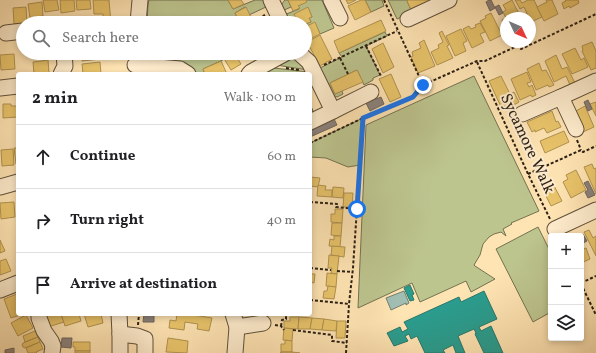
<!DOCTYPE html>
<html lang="en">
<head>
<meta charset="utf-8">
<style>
	body { margin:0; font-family:Vollkorn,serif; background:#f2f2f2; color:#202124 }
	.controls { position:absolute; right:12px; bottom:12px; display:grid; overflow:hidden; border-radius:4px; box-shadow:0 2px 6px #0003 }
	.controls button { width:36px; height:36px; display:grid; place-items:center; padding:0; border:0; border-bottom:1px solid #e0e0e0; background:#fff; color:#202124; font:20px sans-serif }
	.compass { position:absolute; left:500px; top:12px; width:36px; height:36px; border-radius:50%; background:#fff; box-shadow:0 2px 6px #0003; rotate:134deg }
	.stop { position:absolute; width:12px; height:12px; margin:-9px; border:3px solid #1a73e8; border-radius:50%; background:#fff }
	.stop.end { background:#1a73e8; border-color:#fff; box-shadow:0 1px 4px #0008 }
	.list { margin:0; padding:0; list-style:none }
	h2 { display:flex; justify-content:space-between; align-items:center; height:52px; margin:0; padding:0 16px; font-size:17px }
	h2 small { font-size:13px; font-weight:400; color:#757577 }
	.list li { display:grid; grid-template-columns:26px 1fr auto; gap:12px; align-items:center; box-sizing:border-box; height:64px; padding:0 16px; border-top:1px solid #e0e0e0 }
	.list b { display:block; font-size:15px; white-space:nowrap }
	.list em { font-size:13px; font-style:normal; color:#757577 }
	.icon { flex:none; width:22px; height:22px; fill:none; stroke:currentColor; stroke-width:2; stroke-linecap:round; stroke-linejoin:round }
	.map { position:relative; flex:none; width:596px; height:353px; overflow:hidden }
	.search { position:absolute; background:#fff; box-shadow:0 2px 6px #0003; left:16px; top:16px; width:296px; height:44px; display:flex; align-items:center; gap:10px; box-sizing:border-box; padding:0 14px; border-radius:22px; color:#757577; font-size:15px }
	.panel { position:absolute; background:#fff; box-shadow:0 2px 6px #0003; left:16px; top:72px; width:296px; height:244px; border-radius:4px }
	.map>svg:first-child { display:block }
</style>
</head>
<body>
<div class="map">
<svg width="596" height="353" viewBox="0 0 596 353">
	<rect width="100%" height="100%" fill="#ffe4b3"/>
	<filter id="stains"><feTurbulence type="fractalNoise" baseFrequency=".005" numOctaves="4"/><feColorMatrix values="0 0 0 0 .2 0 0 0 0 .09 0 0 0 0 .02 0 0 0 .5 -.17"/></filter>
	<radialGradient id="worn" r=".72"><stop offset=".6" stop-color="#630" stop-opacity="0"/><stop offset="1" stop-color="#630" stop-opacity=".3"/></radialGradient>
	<!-- green -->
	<g fill="#bdc58f" stroke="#747251">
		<polygon points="149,0 228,0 233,9 255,0 263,0 266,7 249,15 245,7 235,13 237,17 231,19 233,23 147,23 148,5"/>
		<path d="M285,0H288L291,7L282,11C280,7 282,3 285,0Z"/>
		<polygon points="306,0 322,0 334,28 320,34 315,23 305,27 305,24 311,22 309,18 312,17 308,8 296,18 288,22 284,15 299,9 298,6"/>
		<polygon points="365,0 382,0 384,6 371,12"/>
		<polygon points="388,0 408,0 407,1 412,12 397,19"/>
		<polygon points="385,32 387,36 366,46 380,75 373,78 373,80 364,85 357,70 330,83 335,94 342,91 343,94 337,97 333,95 320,68 342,57 339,53"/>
		<polygon points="148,53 230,53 223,57 224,59 221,61 203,69 205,74 194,74 174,61 155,59"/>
		<polygon points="287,57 295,57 308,70 276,65"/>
		<polygon points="274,68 309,72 310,74 300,74 297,72 293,74 276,74 275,73 260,74"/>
		<polygon points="474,76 539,211 511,223 512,224 503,229 506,236 501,232 494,234 489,237 483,244 480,255 474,265 475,266 495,279 471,292 466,281 420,302 412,283 358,308 366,125"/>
		<polygon points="363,118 360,165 348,167 326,158 310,157 310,143"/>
		<polygon points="538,227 551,253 551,312 533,322 496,249"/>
	</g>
	<!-- water -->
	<polygon fill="#a1beb3" stroke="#717e73" points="404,291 409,303 406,305 406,303 391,310 386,298"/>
	<!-- homes -->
	<g fill="#e9c46a" stroke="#b09250">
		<polygon points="43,0 57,0 59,10 45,12"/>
		<polygon points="60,0 74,0 75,11 61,13"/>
		<polygon points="76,0 90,0 91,9 77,10"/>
		<polygon points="93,0 109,0 111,23 101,23 101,18 103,17 103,14 94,14"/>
		<polygon points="228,0 241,0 244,4 233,9"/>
		<polygon points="288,0 306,0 307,2 298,6 300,8 293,11"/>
		<polygon points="346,0 356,0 348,4"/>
		<polygon points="361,0 365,0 371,12 355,20 348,6"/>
		<polygon points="408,0 433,0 412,12 407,1"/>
		<polygon points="512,0 521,18 506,18 506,28 502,20 506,18 503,12 506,10 503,5"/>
		<polygon points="515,0 520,0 522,3 528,0 534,0 542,17 531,22 530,18 529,18 524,7 520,9"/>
		<polygon points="546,0 552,0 558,14 544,21 537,7 547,2"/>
		<polygon points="565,0 578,0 579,3 570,8 569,6 564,9 562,3 566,1"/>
		<polygon points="42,2 43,16 30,18 28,4"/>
		<polygon points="26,7 27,23 14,24 13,8"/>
		<polygon points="246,7 252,19 245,23 233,23 231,19 237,17 235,13"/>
		<polygon points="308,7 312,17 309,18 311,22 305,24 305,23 298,23 294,14"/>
		<polygon points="491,13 502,35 490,41 480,21 486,18 485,16"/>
		<polygon points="381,20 386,31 339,53 334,41"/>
		<polygon points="315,22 320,34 306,41 305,38 305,27"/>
		<polygon points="480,23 485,32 480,34 484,42 472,48 463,29 469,26 471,29 476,27 475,25"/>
		<polygon points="461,29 467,41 463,43 466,51 455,56 446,36"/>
		<polygon points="442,31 449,45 447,46 453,58 437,65 431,52 439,48 438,45 443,42 439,33"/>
		<polygon points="320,35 332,59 320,66 307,42"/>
		<polygon points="424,40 435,66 418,73 411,57 413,56 412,52 421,48 419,43"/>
		<polygon points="592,42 596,51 596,68 591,70 582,51 583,50 582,46"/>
		<polygon points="383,43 394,67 383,73 372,49"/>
		<polygon points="575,48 581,60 584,58 588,67 572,74 562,54"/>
		<polygon points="32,53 47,53 48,58 33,59"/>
		<polygon points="81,53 100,53 101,59 82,61"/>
		<polygon points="230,53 234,53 241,64 231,70 223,57"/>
		<polygon points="237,53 246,53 238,57"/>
		<polygon points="14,54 15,69 1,70 0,55"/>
		<polygon points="556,55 562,69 567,67 575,83 570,85 566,76 554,82 545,61"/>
		<polygon points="48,60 49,73 34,74 33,62"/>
		<polygon points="221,61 227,74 205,74 203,69"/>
		<polygon points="100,62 101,74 83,74 82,64"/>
		<polygon points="539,63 542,71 546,70 554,85 549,87 548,85 536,90 527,69"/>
		<polygon points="357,70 363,82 335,94 330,83"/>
		<polygon points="527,72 531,82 527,83 529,87 532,85 536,95 532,97 531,95 520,100 511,79"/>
		<polygon points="391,74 401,97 390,102 379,79"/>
		<polygon points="501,76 510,94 514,92 519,102 514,105 514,103 502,109 489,81"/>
		<polygon points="596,102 596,116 590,104"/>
		<polygon points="3,104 11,104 11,106 18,106 18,117 3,118"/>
		<polygon points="585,106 594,127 583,132 574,112"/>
		<polygon points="552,111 556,122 558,121 561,127 547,133 544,128 535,132 535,130 532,132 527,122"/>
		<polygon points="564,131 569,142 545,153 540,141"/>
		<polygon points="14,148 18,148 18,164 16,164"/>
		<polygon points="13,149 14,165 2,166 1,150"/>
		<polygon points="592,164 594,169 596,168 596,194 584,167"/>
		<polygon points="576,170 586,190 571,198 563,182 568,179 566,175"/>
		<polygon points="310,177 320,178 318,187 310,186"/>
		<polygon points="551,180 562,201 551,206 541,186"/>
		<polygon points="318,185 326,186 325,190 332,190 332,197 317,196"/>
		<polygon points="333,187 344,188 343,198 332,197"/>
		<polygon points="344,193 353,193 352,207 343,207"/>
		<polygon points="14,202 15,217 1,219 0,203"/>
		<polygon points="335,209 343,209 342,223 331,222 331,214 335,214"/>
		<polygon points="332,223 342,223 341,236 331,235"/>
		<polygon points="589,230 593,238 596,236 596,256 584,232"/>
		<polygon points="334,236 341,236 340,247 329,246 330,239 334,240"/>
		<polygon points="0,240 5,251 0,253"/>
		<polygon points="332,246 345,247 344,257 331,255"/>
		<polygon points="586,248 590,259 581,263 581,250"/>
		<polygon points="329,255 339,256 337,274 331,273 332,268 328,268"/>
		<polygon points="6,259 11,271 0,275 0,261"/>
		<polygon points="327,273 337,274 336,287 326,286"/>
		<polygon points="310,274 315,274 314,283 310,282"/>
		<polygon points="328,286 336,287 334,299 323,298 324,291 327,291"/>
		<polygon points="17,294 18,314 23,314 11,318 4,299"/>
		<polygon points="44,314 61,314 64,322 48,327"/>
		<polygon points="61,314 79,314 81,321 65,326"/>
		<polygon points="84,314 101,314 103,323 88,327"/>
		<polygon points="177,314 187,314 212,318 209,331 197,329 198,324 185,322 184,330 169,328 170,320 176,321"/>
		<polygon points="26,315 33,328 18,336 11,323"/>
		<polygon points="290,317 299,317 298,329 284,328 284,321 290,321"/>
		<polygon points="299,317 312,318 310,329 298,329"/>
		<polygon points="312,318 324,319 322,330 310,329"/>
		<polygon points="324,319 337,321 336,331 322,330"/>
		<polygon points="337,321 346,321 345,338 336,338"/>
		<polygon points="284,328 293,329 292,341 283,340"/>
		<polygon points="35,331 38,337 25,342 23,336"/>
		<polygon points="38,337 40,342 25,348 23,347 22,345 23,343"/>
		<polygon points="168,338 188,341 187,353 166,352"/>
		<polygon points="285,340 292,341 292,352 281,352 281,344 285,344"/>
		<polygon points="40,342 43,349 36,352 37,353 28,353 26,348"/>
		<polygon points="73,342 90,342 90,351 75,351 75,347 73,347"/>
		<rect x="75" y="351" width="15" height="2"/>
		<polygon points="281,352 292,352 300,353 280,353"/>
	</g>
	<!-- schools -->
	<g fill="#2a9d8f" stroke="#2a776a">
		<polygon points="410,285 414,294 412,295 414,300 410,301 404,288"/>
		<polygon points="484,291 497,319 479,327 481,331 491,326 503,353 484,353 475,334 476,333 474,329 458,336 465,353 456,353 453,345 443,350 445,353 425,353 417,336 411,339 409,334 405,336 408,341 394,346 387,333 400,327 402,332 408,329 404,322 459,297 461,302"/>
	</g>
	<!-- industry -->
	<g fill="#8a817c" stroke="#6d645c">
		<polygon points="489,0 491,0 495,8 490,11 486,2"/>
		<polygon points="499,5 503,13 499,15 495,7"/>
		<polygon points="381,97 384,104 370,111 366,103"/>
		<polygon points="588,100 592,109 588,111 584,102"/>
		<polygon points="310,104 314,113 310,115"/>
		<polygon points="333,117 337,125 310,137 310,128"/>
		<polygon points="588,181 595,195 588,198 585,192 588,190 584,183"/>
		<polygon points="583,234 587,241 583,243 581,240 581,236 579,236"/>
		<polygon points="144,314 154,314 154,322 143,322"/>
		<polygon points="62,338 72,338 71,348 61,347"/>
		<polygon points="14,348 14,353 5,353 5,350"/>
	</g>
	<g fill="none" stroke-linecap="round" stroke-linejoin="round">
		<!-- minor casing -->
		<g stroke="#5f503b" stroke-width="17">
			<g id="minor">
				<polyline points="271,0 282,23"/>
				<polyline points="331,0 340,18"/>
				<polyline points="408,19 449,0"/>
				<polyline points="138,23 140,0"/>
				<polyline points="6,33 23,31"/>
				<polyline points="299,53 309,62 333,111"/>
				<polyline points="135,65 180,69 188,74"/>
				<polyline points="61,74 65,66 64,53"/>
				<polyline points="249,74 251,72 286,53"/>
				<polyline points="0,88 18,86"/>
				<polyline points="561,97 596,81"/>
				<polyline points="522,114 561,97 576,129"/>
				<polyline points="310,122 333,111 371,92"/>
				<polyline points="0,187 18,182"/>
				<polyline points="555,229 596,210"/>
				<polyline points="0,290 18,283"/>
				<polyline points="39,314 39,318 44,331 51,341 53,346 52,353"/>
				<polyline points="119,314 120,334 120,353"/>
				<polyline points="233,314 237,327 235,353"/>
				<polyline points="237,327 263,323"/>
				<polyline points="120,334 137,336 145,339 145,353"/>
			</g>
		</g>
		<!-- path -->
		<g stroke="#2a1f13" stroke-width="2" stroke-dasharray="3 2" stroke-linecap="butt">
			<polyline points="384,0 423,85"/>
			<polyline points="262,23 259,18 265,15"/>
			<polyline points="366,46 381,76"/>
			<polyline points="340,58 348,74"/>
			<polyline points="477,62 528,174 550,219"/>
			<polyline points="324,65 397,31"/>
			<polyline points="286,68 299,70"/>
			<polyline points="577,140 581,150"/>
			<polyline points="310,143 363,118 413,97 423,85 477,61 485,61 517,46 521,49 596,14"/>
			<polyline points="528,174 581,150 583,152 596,146"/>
			<polyline points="310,202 337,204 336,207 357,209"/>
			<polyline points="310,268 331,270"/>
			<polyline points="337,271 353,272"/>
			<polyline points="581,283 596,276"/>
			<polyline points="581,284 596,315"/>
			<polyline points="310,300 349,304"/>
			<polyline points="138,325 139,314"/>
			<polyline points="275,325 281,326 284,330"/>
			<polyline points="281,326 282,320 286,319 286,314"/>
			<polyline points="293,330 332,335 332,341 347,343"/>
			<polyline points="346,353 349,304 353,268 363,118"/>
		</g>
		<!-- minor -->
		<use href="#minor" stroke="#ffedce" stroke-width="15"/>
	</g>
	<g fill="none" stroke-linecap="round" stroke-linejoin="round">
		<!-- route -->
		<polyline stroke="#1a73e8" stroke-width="5" points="357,209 363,118 413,97 423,85"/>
	</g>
	<g text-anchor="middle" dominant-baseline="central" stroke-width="4" stroke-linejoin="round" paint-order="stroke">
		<!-- street labels -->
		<g font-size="16" fill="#2a1f13" stroke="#ffedce">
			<text transform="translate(527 144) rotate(65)">Sycamore Walk</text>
		</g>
	</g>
	<rect width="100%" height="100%" filter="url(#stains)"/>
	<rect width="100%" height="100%" fill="url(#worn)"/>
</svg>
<div class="controls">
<button>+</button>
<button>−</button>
<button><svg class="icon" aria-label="layers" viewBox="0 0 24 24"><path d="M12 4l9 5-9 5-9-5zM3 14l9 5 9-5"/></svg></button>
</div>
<svg class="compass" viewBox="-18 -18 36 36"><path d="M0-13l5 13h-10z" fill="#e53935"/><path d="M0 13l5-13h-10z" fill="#757577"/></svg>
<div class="stop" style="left:357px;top:209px"></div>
<div class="stop end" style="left:423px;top:85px"></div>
<div class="search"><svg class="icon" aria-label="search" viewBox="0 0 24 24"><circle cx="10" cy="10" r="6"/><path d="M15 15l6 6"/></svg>Search here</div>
<section class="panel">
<h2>2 min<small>Walk · 100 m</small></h2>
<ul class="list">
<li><svg class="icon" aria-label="ahead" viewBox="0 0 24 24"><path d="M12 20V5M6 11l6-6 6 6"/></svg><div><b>Continue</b></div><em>60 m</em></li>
<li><svg class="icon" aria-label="right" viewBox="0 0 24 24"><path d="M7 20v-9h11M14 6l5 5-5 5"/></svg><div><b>Turn right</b></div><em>40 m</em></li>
<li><svg class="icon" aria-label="arrive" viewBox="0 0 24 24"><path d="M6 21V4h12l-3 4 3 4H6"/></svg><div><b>Arrive at destination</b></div></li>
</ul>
</section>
</div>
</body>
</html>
